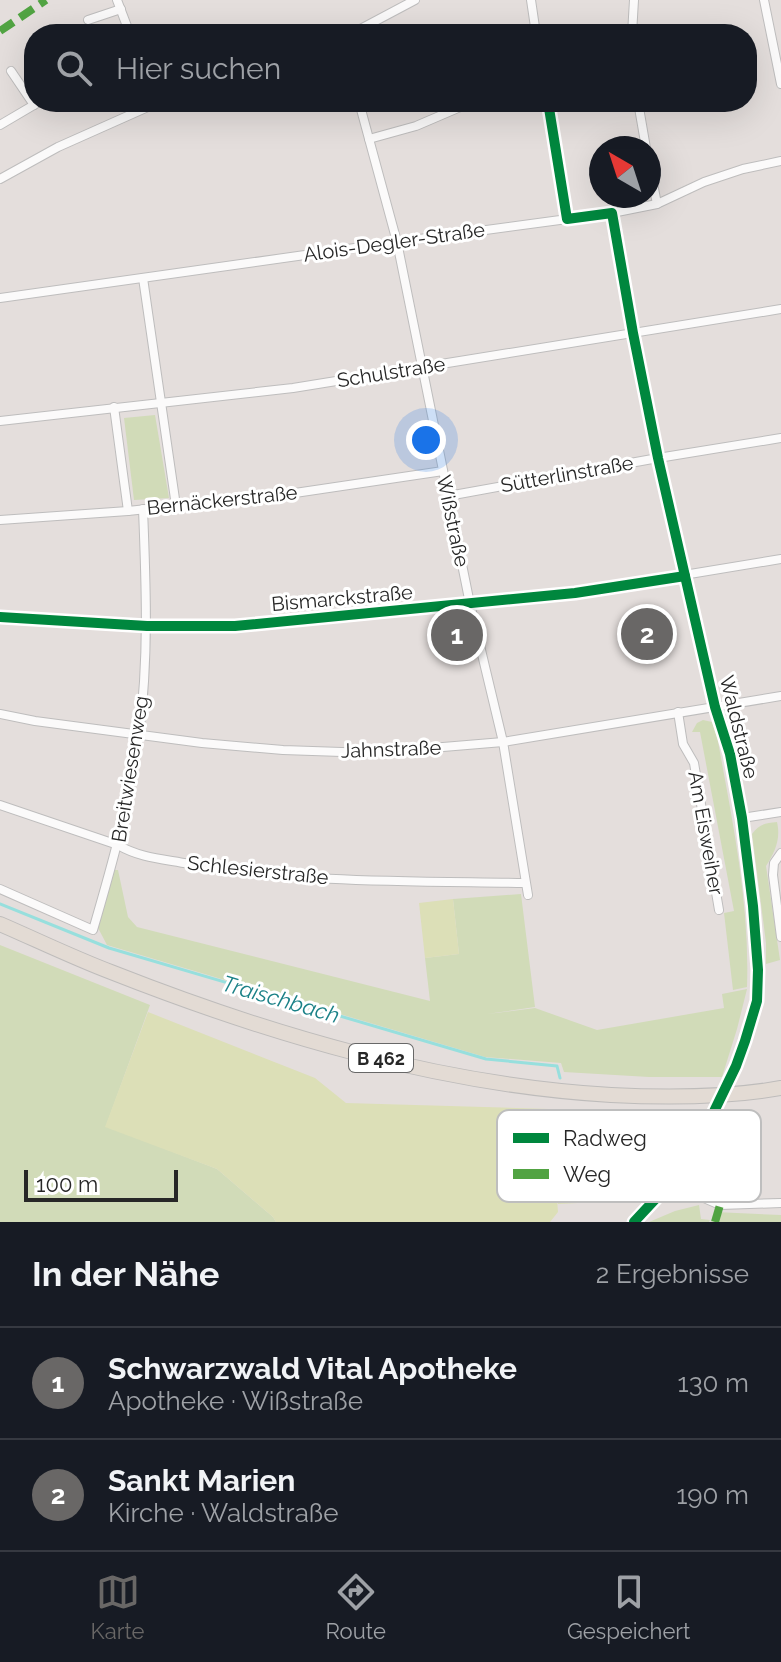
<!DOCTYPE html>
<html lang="de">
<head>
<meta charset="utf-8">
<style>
	body { margin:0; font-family:Raleway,sans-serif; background:#242831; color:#f1f3f6 }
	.compass { position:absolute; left:589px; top:136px; width:72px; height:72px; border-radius:50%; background:#171b24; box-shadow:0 8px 32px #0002; rotate:321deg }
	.scale { position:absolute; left:24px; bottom:20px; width:154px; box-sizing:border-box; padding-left:8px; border:4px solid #272727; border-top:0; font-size:22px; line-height:28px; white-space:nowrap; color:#272727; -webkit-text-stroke:6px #fff; paint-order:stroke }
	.you { position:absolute; left:426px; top:440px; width:28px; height:28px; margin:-20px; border:6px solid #fff; border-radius:50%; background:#1a73e8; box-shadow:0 0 0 12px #1a73e833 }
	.badge { display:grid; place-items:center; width:52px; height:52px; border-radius:50%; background:#696766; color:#fff; font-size:26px; font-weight:700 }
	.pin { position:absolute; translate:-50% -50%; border:4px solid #fff; box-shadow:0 2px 8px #0006 }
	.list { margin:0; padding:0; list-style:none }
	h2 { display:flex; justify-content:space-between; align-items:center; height:104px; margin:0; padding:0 32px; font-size:34px }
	h2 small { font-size:26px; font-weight:400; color:#9ea1a6 }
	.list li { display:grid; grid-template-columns:52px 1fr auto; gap:24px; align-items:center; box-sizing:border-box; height:112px; padding:0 32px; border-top:2px solid #363941 }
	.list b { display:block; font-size:30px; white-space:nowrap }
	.list p { margin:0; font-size:26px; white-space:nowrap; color:#9ea1a6 }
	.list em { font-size:26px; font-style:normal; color:#9ea1a6 }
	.icon { flex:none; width:44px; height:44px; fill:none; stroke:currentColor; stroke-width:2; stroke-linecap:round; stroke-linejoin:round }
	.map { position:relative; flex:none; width:781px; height:1222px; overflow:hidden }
	.search { position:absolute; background:#171b24; box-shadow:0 8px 32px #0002; left:24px; right:24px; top:24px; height:88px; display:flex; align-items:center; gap:20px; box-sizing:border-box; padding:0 28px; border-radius:32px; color:#9ea1a6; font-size:30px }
	.sheet { height:328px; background:#171b24 }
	nav { display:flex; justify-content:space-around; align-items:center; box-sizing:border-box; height:112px; border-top:2px solid #363941; background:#171b24; font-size:22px; color:#9ea1a6 }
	nav a { display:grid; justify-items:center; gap:4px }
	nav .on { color:#696766 }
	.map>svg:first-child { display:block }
</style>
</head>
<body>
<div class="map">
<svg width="781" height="1222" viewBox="0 0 781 1222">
	<rect width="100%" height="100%" fill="#e4dedc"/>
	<!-- green -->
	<g fill="#d1dbb8">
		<polygon points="155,415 169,498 134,500 124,418"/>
		<path d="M703,720L712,722L717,736C732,819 750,903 747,987L733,990L724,913L734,911L700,732H692L697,723Z"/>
		<path d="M777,822C781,839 775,852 766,866L780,960L766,964V943L752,834C759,824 766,823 777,822Z"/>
		<polygon points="114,870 118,870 128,917 137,927 430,1001 425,958 459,954 453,899 521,894 535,1007 487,1014 535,1008 597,1030 724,1008 722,994 747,989 737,1029 722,1077 649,1077 564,1072 561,1063 485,1057 107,945 97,926"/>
		<polygon points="0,945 150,1005 106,1126 217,1169 273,1217 276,1222 0,1222"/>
		<polygon points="699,1205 701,1219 710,1220 709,1222 649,1222 675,1211"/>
		<polygon points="715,1212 781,1215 781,1222 711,1222"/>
	</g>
	<!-- pitch -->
	<g fill="#dcdfb7">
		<polygon points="453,899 459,954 425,958 419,903"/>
		<polygon points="148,1012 315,1078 346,1103 549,1109 568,1111 578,1203 558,1204 554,1161 558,1212 550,1222 276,1222 273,1217 217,1169 105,1127"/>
	</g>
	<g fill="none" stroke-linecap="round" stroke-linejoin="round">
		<!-- stream -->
		<polyline stroke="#97dfdd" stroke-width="3" points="0,904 109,948 486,1059 557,1066 560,1078"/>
		<!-- minor casing -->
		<g stroke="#bebdbd" stroke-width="10">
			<g id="minor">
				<polyline points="117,0 130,34"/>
				<polyline points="531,0 536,34"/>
				<polyline points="764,0 781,84"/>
				<polyline points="88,20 121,9"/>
				<polyline points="351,34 415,0"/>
				<polyline points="632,34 634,0"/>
				<polyline points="11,71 34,105"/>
				<polyline points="359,102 397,242 470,604 503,742 528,895"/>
				<polyline points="548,102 567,219"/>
				<polyline points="638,102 646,148"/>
				<polyline points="0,125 39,102"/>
				<polyline points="369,139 416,126 472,102"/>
				<polyline points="649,163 657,204"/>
				<polyline points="0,179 58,147 159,102"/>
				<polyline points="612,213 633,333 658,458 715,707 730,754 742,818 753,906 758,970 757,1001 736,1066"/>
				<polyline points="143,278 176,506"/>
				<polyline points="0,298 397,242 612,213 657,204 704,182 743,169 781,161"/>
				<polyline points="114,407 128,511"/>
				<polyline points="0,421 293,388 781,309"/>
				<polyline points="448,496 658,458 781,438"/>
				<polyline points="0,520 128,511 295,493 443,471"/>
				<polyline points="0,617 147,626 235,626 575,593 781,559"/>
				<polyline points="678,712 683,744 694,763 719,910"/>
				<polyline points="0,714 35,721 202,743 283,750 371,753 503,742 781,696"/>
				<path d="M0,805L118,845C140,858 163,859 189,864C300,883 413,881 525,883"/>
				<polyline points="742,818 781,812"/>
				<polyline points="781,853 774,863 773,875 781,937"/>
				<path d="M0,889L93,930C112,865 130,801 139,734C149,659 146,584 143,509"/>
				<polyline points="675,1178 697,1195 720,1205 781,1203"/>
				<polyline points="634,1222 675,1178 707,1126"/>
			</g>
		</g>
		<!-- primary casing -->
		<g stroke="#bebcbb" stroke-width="16">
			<path id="primary" d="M0,924C37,940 74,958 111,972C271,1035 440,1085 611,1095C668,1098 725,1098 781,1088"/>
		</g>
		<!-- minor -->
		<use href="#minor" stroke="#fbfafa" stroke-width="8"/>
		<!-- primary -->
		<use href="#primary" stroke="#e3dbd4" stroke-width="14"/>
		<!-- minor-bridge casing -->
		<g stroke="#bebdbd" stroke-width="10" stroke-linecap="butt">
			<polyline id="minor-bridge" points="707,1126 736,1066"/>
		</g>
		<!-- minor-bridge -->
		<use href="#minor-bridge" stroke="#fbfafa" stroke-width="8"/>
		<!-- quiet -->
		<g stroke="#51a342" stroke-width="8" stroke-dasharray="16 8" stroke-linecap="butt">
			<polyline points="0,31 46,0"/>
			<polyline points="715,1222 720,1205"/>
		</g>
		<!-- cycleway casing -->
		<g stroke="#fff" stroke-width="15">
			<g id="cycleway">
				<polyline points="548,102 567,219 612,213 633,333 658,458 715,707 730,754 742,818 753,906 758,970 757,1001 745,1041 736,1066 707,1126 675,1178 634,1222"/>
				<polyline points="0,617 147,626 235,626 575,593 685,576"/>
			</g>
		</g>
		<!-- cycleway -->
		<use href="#cycleway" stroke="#00873e" stroke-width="10"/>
	</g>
	<g text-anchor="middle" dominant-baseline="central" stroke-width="6" stroke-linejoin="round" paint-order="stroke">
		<!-- shield labels -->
		<rect fill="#fff" stroke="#686868" stroke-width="2" x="349" y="1044" width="64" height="28" rx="6"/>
		<g font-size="18" font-weight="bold" fill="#272727">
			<text x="381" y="1058">B 462</text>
		</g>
		<!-- street labels -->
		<g font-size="20" fill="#272727" stroke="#fff">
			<text transform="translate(394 242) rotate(-8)">Alois-Degler-Straße</text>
			<text transform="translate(391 372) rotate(-9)">Schulstraße</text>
			<text transform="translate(567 474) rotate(-10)">Sütterlinstraße</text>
			<text transform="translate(222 500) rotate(-6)">Bernäckerstraße</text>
			<text transform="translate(453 521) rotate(78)">Wißstraße</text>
			<text transform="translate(342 598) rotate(-5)">Bismarckstraße</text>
			<text transform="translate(739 727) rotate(76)">Waldstraße</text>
			<text transform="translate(391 749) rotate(-2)">Jahnstraße</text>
			<text transform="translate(130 769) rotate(-81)">Breitwiesenweg</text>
			<text transform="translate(706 833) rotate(80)">Am Eisweiher</text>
			<text transform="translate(258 870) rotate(6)">Schlesierstraße</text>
		</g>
		<!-- water labels -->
		<g font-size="22" font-style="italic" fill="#1b8187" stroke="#fff">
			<text transform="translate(281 999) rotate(16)">Traischbach</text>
		</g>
	</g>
	<!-- legend -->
	<rect x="497" y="1110" width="264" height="92" rx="12" fill="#fff" stroke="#bebebe" stroke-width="2"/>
	<rect x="513" y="1133" width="36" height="10" fill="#00873e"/>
	<rect x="513" y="1169" width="36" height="10" fill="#51a342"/>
	<g font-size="22" fill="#272727">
		<text x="563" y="1146">Radweg</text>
		<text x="563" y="1182">Weg</text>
	</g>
</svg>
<svg class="compass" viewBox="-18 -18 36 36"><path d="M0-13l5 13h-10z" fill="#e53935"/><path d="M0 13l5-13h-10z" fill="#9ea1a6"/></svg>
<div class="scale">100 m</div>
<div class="you"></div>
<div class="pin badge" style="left:457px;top:635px">1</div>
<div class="pin badge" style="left:647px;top:634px">2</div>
<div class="search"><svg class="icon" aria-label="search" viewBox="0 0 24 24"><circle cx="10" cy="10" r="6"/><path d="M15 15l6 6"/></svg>Hier suchen</div>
</div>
<section class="sheet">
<h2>In der Nähe<small>2 Ergebnisse</small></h2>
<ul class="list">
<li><span class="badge">1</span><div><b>Schwarzwald Vital Apotheke</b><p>Apotheke · Wißstraße</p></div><em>130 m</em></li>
<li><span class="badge">2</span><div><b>Sankt Marien</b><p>Kirche · Waldstraße</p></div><em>190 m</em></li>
</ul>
</section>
<nav>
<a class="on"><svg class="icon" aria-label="map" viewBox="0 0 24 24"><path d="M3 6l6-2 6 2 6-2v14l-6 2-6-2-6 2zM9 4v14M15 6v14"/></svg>Karte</a>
<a><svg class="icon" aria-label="directions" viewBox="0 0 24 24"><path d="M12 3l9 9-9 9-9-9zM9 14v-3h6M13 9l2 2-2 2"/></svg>Route</a>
<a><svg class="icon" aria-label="saved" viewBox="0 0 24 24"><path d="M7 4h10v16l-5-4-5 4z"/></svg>Gespeichert</a>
</nav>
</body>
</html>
